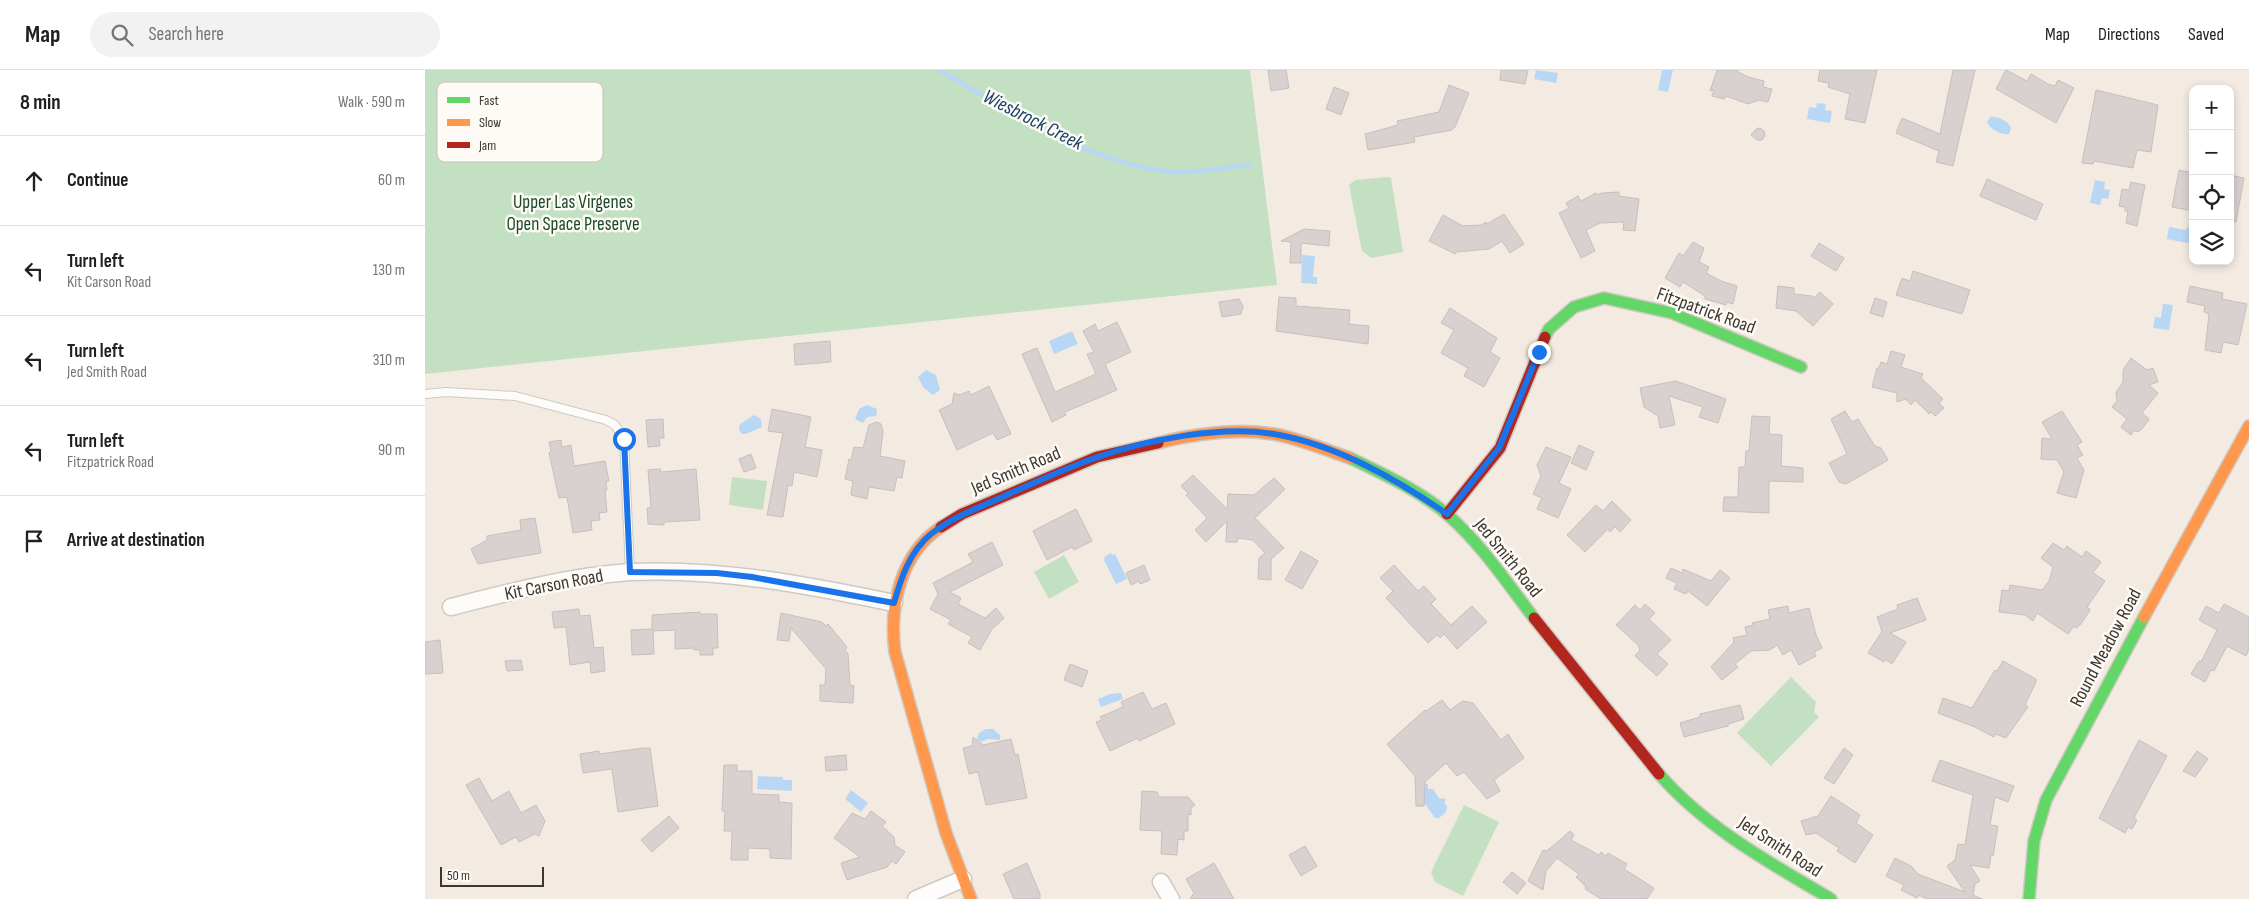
<!DOCTYPE html>
<html lang="en">
<head>
<meta charset="utf-8">
<style>
	body { margin:0; font-family:"Sofia Sans Condensed",sans-serif; background:#f2f2f2; color:#202124 }
	.controls { position:absolute; right:15px; top:15px; display:grid; overflow:hidden; border-radius:10px; box-shadow:0 2px 8px #0003 }
	.controls button { width:45px; height:45px; display:grid; place-items:center; padding:0; border:0; border-bottom:1px solid #e0e0e0; background:#fff; color:#202124; font:25px sans-serif }
	.scale { position:absolute; left:15px; bottom:12px; width:104px; box-sizing:border-box; padding-left:5px; border:2px solid #3c3730; border-top:0; font-size:14px; line-height:18px; white-space:nowrap; color:#3c3730; -webkit-text-stroke:4px #fefbf7; paint-order:stroke }
	.stop { position:absolute; width:15px; height:15px; margin:-11px; border:4px solid #1a73e8; border-radius:50%; background:#fff }
	.stop.end { background:#1a73e8; border-color:#fff; box-shadow:0 1px 5px #0008 }
	.list { margin:0; padding:0; list-style:none }
	h2 { display:flex; justify-content:space-between; align-items:center; height:65px; margin:0; padding:0 20px; font-size:21px }
	h2 small { font-size:16px; font-weight:400; color:#757577 }
	.list li { display:grid; grid-template-columns:32px 1fr auto; gap:15px; align-items:center; box-sizing:border-box; height:90px; padding:0 20px; border-top:1px solid #e0e0e0 }
	.list b { display:block; font-size:19px; white-space:nowrap }
	.list p { margin:0; font-size:16px; white-space:nowrap; color:#757577 }
	.list em { font-size:16px; font-style:normal; color:#757577 }
	.icon { flex:none; width:28px; height:28px; fill:none; stroke:currentColor; stroke-width:2; stroke-linecap:round; stroke-linejoin:round }
	.map { position:relative; flex:none; width:1824px; height:829px; overflow:hidden }
	header { display:flex; align-items:center; gap:30px; box-sizing:border-box; height:70px; padding:0 25px; background:#fff; border-bottom:1px solid #e0e0e0 }
	header strong { font-size:24px }
	nav { display:flex; gap:28px; margin-inline-start:auto; font-size:18px }
	.search { width:350px; height:45px; background:#f2f2f2; display:flex; align-items:center; gap:12px; box-sizing:border-box; padding:0 18px; border-radius:28px; color:#757577; font-size:19px }
	main { display:flex }
	aside { flex:1; background:#fff }
	.map>svg:first-child { display:block }
</style>
</head>
<body>
<header>
<strong>Map</strong>
<div class="search"><svg class="icon" aria-label="search" viewBox="0 0 24 24"><circle cx="10" cy="10" r="6"/><path d="M15 15l6 6"/></svg>Search here</div>
<nav><a>Map</a><a>Directions</a><a>Saved</a></nav>
</header>
<main>
<aside>
<h2>8 min<small>Walk · 590 m</small></h2>
<ul class="list">
<li><svg class="icon" aria-label="ahead" viewBox="0 0 24 24"><path d="M12 20V5M6 11l6-6 6 6"/></svg><div><b>Continue</b></div><em>60 m</em></li>
<li><svg class="icon" aria-label="left" viewBox="0 0 24 24"><path d="M17 20v-9H6M10 6l-5 5 5 5"/></svg><div><b>Turn left</b><p>Kit Carson Road</p></div><em>130 m</em></li>
<li><svg class="icon" aria-label="left" viewBox="0 0 24 24"><path d="M17 20v-9H6M10 6l-5 5 5 5"/></svg><div><b>Turn left</b><p>Jed Smith Road</p></div><em>310 m</em></li>
<li><svg class="icon" aria-label="left" viewBox="0 0 24 24"><path d="M17 20v-9H6M10 6l-5 5 5 5"/></svg><div><b>Turn left</b><p>Fitzpatrick Road</p></div><em>90 m</em></li>
<li><svg class="icon" aria-label="arrive" viewBox="0 0 24 24"><path d="M6 21V4h12l-3 4 3 4H6"/></svg><div><b>Arrive at destination</b></div></li>
</ul>
</aside>
<div class="map">
<svg width="1824" height="829" viewBox="0 0 1824 829">
	<rect width="100%" height="100%" fill="#f3ebe1"/>
	<!-- green -->
	<g fill="#c3e0c2">
		<polygon points="0,0 825,0 852,215 0,304"/>
		<polygon points="963,107 966,108 978,182 946,188 937,181 924,115 930,110"/>
		<polygon points="307,407 342,411 338,440 304,435"/>
		<polygon points="639,485 654,512 624,529 609,502"/>
		<polygon points="1366,607 1391,632 1389,642 1394,647 1346,696 1312,663"/>
		<polygon points="1039,735 1074,752 1038,826 1010,812 1006,802"/>
	</g>
	<!-- water -->
	<g fill="#b8d7f4">
		<polygon points="1111,0 1133,3 1131,13 1109,9"/>
		<polygon points="1237,0 1248,0 1243,22 1233,20"/>
		<polygon points="1392,33 1401,34 1400,40 1407,41 1405,53 1382,49 1384,37 1391,38"/>
		<path d="M1565,47C1573,46 1583,51 1586,58L1584,64C1578,66 1564,59 1562,52Z"/>
		<polygon points="1670,110 1680,112 1679,119 1685,120 1683,129 1677,128 1675,135 1665,133"/>
		<polygon points="1744,157 1761,160 1762,157 1768,158 1767,174 1742,169"/>
		<polygon points="877,185 890,186 888,207 892,207 892,214 876,213"/>
		<polygon points="1738,234 1748,235 1744,260 1728,258 1730,247 1736,248"/>
		<polygon points="647,261 653,274 629,284 624,271"/>
		<polygon points="501,300 511,305 515,320 508,325 498,317 493,307"/>
		<polygon points="442,335 452,339 451,346 442,347 438,353 430,349 434,339"/>
		<polygon points="329,345 336,349 337,357 321,364 317,364 314,360 315,354"/>
		<polygon points="686,483 687,485 690,484 702,509 691,514 679,490 680,486"/>
		<polygon points="696,623 698,629 676,637 673,629 685,624"/>
		<polygon points="561,659 568,659 575,665 575,670 562,669 556,672 552,669 554,663"/>
		<polygon points="333,706 358,707 358,710 367,710 367,721 332,719"/>
		<polygon points="999,714 1003,714 1003,719 1008,719 1014,728 1021,729 1019,733 1022,736 1021,742 1014,748 1010,748 1000,734 996,737 993,732"/>
		<polygon points="426,720 443,733 436,742 420,729"/>
	</g>
	<g fill="none" stroke-linecap="round" stroke-linejoin="round">
		<!-- stream -->
		<path stroke="#b8d7f4" stroke-width="4.5" d="M514,0C586,41 660,92 745,102C766,104 802,97 824,95"/>
	</g>
	<!-- building -->
	<g fill="#d9d1cf" stroke="#c6bfbd">
		<polygon points="843,0 861,0 864,18 846,21"/>
		<polygon points="1076,0 1103,0 1100,14 1075,10"/>
		<polygon points="1292,0 1313,0 1313,2 1323,7 1339,11 1338,17 1347,19 1343,32 1334,30 1323,34 1301,26 1299,29 1287,26 1289,20 1285,21"/>
		<polygon points="1395,0 1452,0 1440,53 1420,49 1425,24 1403,17 1404,13 1393,11"/>
		<polygon points="1528,0 1550,0 1528,96 1511,92 1514,81 1471,63 1477,48 1515,64"/>
		<polygon points="1581,0 1602,11 1606,4 1623,14 1630,16 1633,10 1649,18 1631,53 1571,19"/>
		<polygon points="1024,15 1044,23 1030,57 1027,60 989,67 990,72 943,80 940,64 973,55 972,51 1014,42"/>
		<polygon points="909,17 924,23 916,45 901,39"/>
		<polygon points="1671,20 1733,35 1726,82 1712,80 1708,98 1669,91 1668,94 1657,93"/>
		<polygon points="1335,58 1339,61 1340,66 1337,70 1332,70 1326,65 1331,59"/>
		<polygon points="1754,100 1768,103 1768,141 1747,137"/>
		<polygon points="1805,105 1819,108 1811,152 1805,151"/>
		<polygon points="1562,109 1618,134 1611,150 1555,126"/>
		<polygon points="1706,112 1720,115 1712,156 1701,153 1703,141 1700,141 1700,137 1694,136 1697,119 1704,120"/>
		<polygon points="1194,122 1194,126 1214,129 1210,161 1198,160 1199,152 1175,153 1161,160 1170,181 1156,188 1134,143 1144,138 1141,133 1153,126 1156,131 1171,123 1172,125 1177,123"/>
		<polygon points="1079,144 1099,174 1085,183 1077,171 1064,179 1031,182 1030,184 1004,171 1018,145 1038,156 1056,155 1061,152 1062,154"/>
		<polygon points="879,159 905,161 904,176 876,173 876,193 865,193 866,172 856,171"/>
		<polygon points="1268,172 1279,178 1274,192 1284,197 1281,203 1296,211 1312,216 1308,234 1302,232 1301,235 1280,229 1280,226 1258,212 1255,217 1240,208 1254,183 1258,186"/>
		<polygon points="1394,173 1419,188 1411,201 1386,186"/>
		<polygon points="1488,201 1545,220 1537,244 1471,225 1477,208 1485,211"/>
		<polygon points="1353,216 1369,218 1369,224 1387,226 1389,228 1395,222 1408,234 1388,256 1371,241 1351,238"/>
		<polygon points="1765,216 1798,223 1797,229 1822,234 1813,275 1798,272 1796,283 1780,280 1784,244 1779,242 1780,236 1762,232"/>
		<polygon points="854,227 871,228 871,236 925,240 924,254 944,256 943,274 851,261"/>
		<polygon points="1450,228 1462,232 1458,247 1445,243"/>
		<polygon points="814,229 818,236 816,244 797,247 794,232"/>
		<polygon points="1025,238 1072,268 1065,282 1075,288 1059,317 1039,306 1043,298 1016,283 1029,260 1016,253"/>
		<polygon points="692,252 706,282 680,294 692,320 640,342 641,345 627,352 597,284 612,278 630,322 671,304 662,284 669,282 658,261 670,254 673,261"/>
		<polygon points="405,271 406,292 370,295 369,274"/>
		<polygon points="1466,281 1480,285 1476,297 1498,304 1496,308 1518,329 1514,333 1519,338 1510,346 1506,342 1504,344 1490,330 1486,335 1481,329 1472,332 1472,323 1447,317 1452,298 1454,298 1456,292 1462,294"/>
		<polygon points="1706,288 1722,300 1728,298 1733,312 1724,315 1733,323 1717,343 1724,349 1723,351 1716,360 1711,362 1709,360 1706,365 1696,357 1702,349 1687,337 1692,331 1691,322 1698,312 1698,300"/>
		<polygon points="1251,311 1301,329 1293,353 1274,347 1278,337 1244,326 1250,355 1235,358 1233,346 1219,337 1215,318"/>
		<polygon points="564,316 586,364 572,370 568,363 532,380 514,340 527,334 529,323 535,325 544,321 546,325"/>
		<polygon points="347,339 386,347 380,377 397,380 392,407 369,402 367,416 363,415 358,447 342,445 358,363 343,361"/>
		<polygon points="1420,341 1427,352 1433,349 1450,376 1456,378 1463,390 1421,414 1414,412 1404,393 1422,384 1406,349"/>
		<polygon points="1637,341 1657,372 1652,375 1658,385 1652,388 1659,400 1651,428 1632,423 1639,402 1632,390 1616,389 1617,368 1627,369 1617,352"/>
		<polygon points="1327,346 1345,347 1344,364 1357,365 1356,396 1378,398 1378,412 1344,411 1344,443 1298,441 1299,427 1313,427 1314,397 1320,397 1321,381 1324,381"/>
		<polygon points="238,349 239,368 234,368 235,376 223,377 221,350"/>
		<polygon points="452,352 456,354 458,362 455,386 480,391 477,408 472,407 469,421 444,417 442,429 426,425 428,411 420,409 424,389 426,390 429,377 438,378 444,355"/>
		<polygon points="136,370 137,377 146,375 149,396 180,391 184,411 181,411 182,420 180,420 182,442 174,443 175,450 166,451 167,460 148,463 142,427 134,428 124,383 126,382 124,372"/>
		<polygon points="1154,375 1169,382 1161,400 1146,393"/>
		<polygon points="1121,377 1146,387 1134,413 1146,419 1133,448 1112,439 1117,428 1108,424 1116,406 1112,395"/>
		<polygon points="326,384 331,398 319,402 314,389"/>
		<polygon points="235,399 236,402 271,399 275,450 239,452 239,455 223,454 222,438 226,438 223,400"/>
		<polygon points="768,405 802,439 803,424 829,425 849,408 860,419 830,448 859,478 846,489 846,510 833,509 834,488 840,483 828,470 813,468 812,472 801,472 802,451 781,472 770,460 782,448 761,425 763,423 756,416"/>
		<polygon points="1187,431 1206,450 1195,462 1190,457 1185,462 1183,459 1160,482 1142,465 1171,435 1178,441"/>
		<polygon points="651,439 667,471 649,480 647,477 622,490 608,461"/>
		<polygon points="110,448 116,483 53,494 46,479 62,470 62,466 96,460 95,450"/>
		<polygon points="567,472 578,495 525,522 536,528 533,534 560,548 571,538 579,548 567,559 555,580 543,573 547,567 523,554 526,550 505,539 513,524 508,513 548,492 543,484"/>
		<polygon points="1628,473 1639,480 1642,476 1657,487 1661,481 1676,492 1668,503 1680,511 1662,537 1665,539 1664,542 1655,555 1651,558 1649,556 1643,564 1612,543 1608,551 1600,545 1574,542 1577,520 1584,521 1585,515 1617,520 1624,511 1628,497 1616,488"/>
		<polygon points="876,481 893,491 877,519 860,510"/>
		<polygon points="719,495 725,510 715,514 714,511 706,515 701,503"/>
		<polygon points="969,495 993,521 999,516 1011,529 1006,534 1026,555 1047,536 1062,552 1032,579 1019,564 1015,568 1012,565 1003,573 961,528 968,521 955,508"/>
		<polygon points="1246,498 1257,503 1258,499 1286,511 1295,500 1305,508 1282,536 1263,521 1261,524 1249,519 1252,513 1241,508"/>
		<polygon points="1492,528 1501,550 1465,563 1481,572 1467,594 1460,589 1459,592 1443,583 1457,561 1452,547 1473,539 1472,535"/>
		<polygon points="1220,534 1230,543 1224,549 1246,570 1232,584 1243,594 1232,606 1210,586 1215,580 1213,575 1191,555 1210,535 1215,540"/>
		<polygon points="1799,534 1824,547 1824,579 1821,586 1802,576 1789,601 1786,600 1780,612 1766,604 1774,591 1776,592 1792,560 1774,550 1781,536 1794,543"/>
		<polygon points="1363,536 1364,543 1384,538 1391,565 1397,578 1389,582 1391,586 1374,595 1366,580 1358,585 1352,575 1345,580 1326,581 1310,594 1313,597 1297,610 1286,597 1309,572 1308,568 1322,565 1320,557 1328,555 1327,553 1345,549 1343,540"/>
		<polygon points="154,539 155,546 165,545 169,578 178,577 180,601 166,603 165,592 145,595 141,557 129,558 127,542"/>
		<polygon points="275,542 275,544 292,544 293,578 288,578 288,585 275,585 275,580 269,580 269,578 250,579 250,560 228,561 229,584 207,585 206,560 227,559 227,545"/>
		<polygon points="356,543 397,552 401,556 403,554 422,577 420,580 423,584 425,615 429,616 428,633 395,631 395,615 400,615 401,599 366,558 364,571 352,570"/>
		<polygon points="15,570 18,603 0,604 0,572"/>
		<polygon points="96,590 98,600 82,601 80,591"/>
		<polygon points="1578,591 1611,609 1611,612 1600,635 1603,637 1581,668 1571,664 1569,667 1550,657 1513,643 1518,628 1547,638 1570,600 1572,601"/>
		<polygon points="645,594 663,601 657,617 639,610"/>
		<polygon points="718,622 727,639 741,633 750,654 714,671 713,668 685,681 671,652 677,650 675,647 698,637 696,632"/>
		<polygon points="1017,630 1025,640 1038,631 1048,633 1076,670 1083,664 1099,688 1069,710 1075,721 1062,729 1039,702 1032,706 1021,693 1000,712 999,736 991,736 990,706 962,674 1000,640 1001,641"/>
		<polygon points="1315,635 1319,649 1303,654 1303,656 1259,667 1255,653 1275,647 1275,644"/>
		<polygon points="548,667 558,675 586,669 590,685 593,684 602,728 561,735 553,702 544,704 538,678 547,676"/>
		<polygon points="1714,670 1742,686 1709,748 1712,750 1707,759 1703,757 1700,763 1674,748"/>
		<polygon points="219,678 225,678 233,736 193,742 187,699 158,703 155,684 174,681 174,684"/>
		<polygon points="1419,678 1428,685 1409,714 1399,708"/>
		<polygon points="1772,681 1783,689 1770,707 1758,701"/>
		<polygon points="421,685 422,700 401,701 400,687"/>
		<polygon points="1515,690 1589,716 1583,732 1570,727 1565,755 1573,756 1568,786 1566,785 1564,798 1545,795 1555,811 1550,814 1548,825 1557,829 1502,829 1494,825 1492,828 1476,820 1479,815 1461,806 1470,788 1486,796 1493,804 1540,822 1522,796 1530,790 1533,774 1540,775 1548,725 1507,711"/>
		<polygon points="299,695 312,695 312,701 327,701 327,724 354,725 354,732 367,733 366,789 345,788 345,779 323,778 323,790 306,790 307,761 299,761 300,741 297,741"/>
		<polygon points="54,708 67,731 84,721 96,743 111,735 120,751 114,766 110,764 94,772 91,767 76,775 41,715"/>
		<polygon points="717,721 732,722 734,727 763,727 770,735 766,738 766,745 763,744 763,761 759,761 759,770 753,769 752,785 736,784 737,761 715,760"/>
		<polygon points="1406,726 1435,745 1431,753 1448,765 1430,793 1412,781 1414,778 1391,763 1381,765 1376,751 1393,746"/>
		<polygon points="446,741 461,752 457,756 469,767 470,775 480,782 471,794 467,791 462,797 422,810 416,793 435,787 409,768 427,743 440,749"/>
		<polygon points="244,746 254,758 227,782 216,770"/>
		<polygon points="1145,761 1149,765 1146,770 1174,785 1176,782 1181,786 1183,783 1202,794 1199,799 1229,818 1222,829 1176,829 1160,819 1161,817 1151,807 1154,804 1132,788 1121,801 1118,820 1103,811 1118,780 1121,781 1128,776"/>
		<polygon points="880,776 892,796 876,806 864,785"/>
		<polygon points="602,793 615,824 615,829 589,829 578,804"/>
		<polygon points="789,793 809,829 765,829 769,823 761,809"/>
		<polygon points="1087,802 1101,813 1092,824 1078,812"/>
	</g>
	<g fill="none" stroke-linecap="round" stroke-linejoin="round">
		<!-- lane casing -->
		<g stroke="#cfc9c1" stroke-width="10">
			<polyline id="lane" points="0,324 21,322 90,326 181,350 190,355 199,369 205,502"/>
		</g>
		<!-- street casing -->
		<g stroke="#cfc9c1" stroke-width="19">
			<g id="street">
				<path d="M26,537C85,522 144,506 205,502C295,498 382,515 469,533"/>
				<polyline points="736,812 746,829"/>
				<polyline points="491,829 538,809"/>
			</g>
		</g>
		<!-- fast casing -->
		<g stroke="#cfc9c1" stroke-width="14">
			<g id="fast">
				<polyline points="1120,267 1124,259 1149,237 1179,228 1247,243 1376,297"/>
				<path d="M925,388C958,404 996,421 1024,446C1057,475 1082,513 1109,548"/>
				<path d="M1234,704C1281,758 1345,793 1406,829"/>
				<polyline points="1604,829 1609,771 1621,730 1719,547"/>
			</g>
		</g>
		<!-- slow casing -->
		<g stroke="#cfc9c1" stroke-width="14">
			<g id="slow">
				<path d="M733,373C769,364 810,358 848,364C874,368 900,380 925,388"/>
				<path d="M516,457C475,484 464,537 470,582L521,763L546,829"/>
				<polyline points="1719,547 1824,356"/>
			</g>
		</g>
		<!-- jam casing -->
		<g stroke="#cfc9c1" stroke-width="14">
			<g id="jam">
				<polyline points="1022,444 1075,378 1120,267"/>
				<polyline points="516,457 537,444 672,387 733,373"/>
				<polyline points="1109,548 1234,704"/>
			</g>
		</g>
		<!-- lane -->
		<use href="#lane" stroke="#fdfcfa" stroke-width="8"/>
		<!-- street -->
		<use href="#street" stroke="#fdfcfa" stroke-width="16"/>
		<!-- fast -->
		<use href="#fast" stroke="#63d668" stroke-width="11"/>
		<!-- slow -->
		<use href="#slow" stroke="#ff974d" stroke-width="11"/>
		<!-- jam -->
		<use href="#jam" stroke="#b3261e" stroke-width="11"/>
	</g>
	<g fill="none" stroke-linecap="round" stroke-linejoin="round">
		<!-- route -->
		<path stroke="#1a73e8" stroke-width="6" d="M199,369L205,502L292,503L327,507L469,533C476,508 485,481 506,464C530,445 559,436 586,423C614,411 641,398 670,388C721,370 795,355 849,364C912,375 971,409 1022,444L1074,378L1114,282"/>
	</g>
	<g text-anchor="middle" dominant-baseline="central" stroke-width="5" stroke-linejoin="round" paint-order="stroke">
		<!-- park labels -->
		<g font-size="19" fill="#1a4b29" stroke="#fefbf7">
			<text x="148" y="132">Upper Las Virgenes<tspan x="148" dy="22">Open Space Preserve</tspan></text>
		</g>
		<!-- street labels -->
		<g font-size="19" fill="#3c3730" stroke="#fefbf7">
			<text transform="translate(1281 241) rotate(20)">Fitzpatrick Road</text>
			<text transform="translate(591 401) rotate(-23)">Jed Smith Road</text>
			<text transform="translate(1083 488) rotate(51)">Jed Smith Road</text>
			<text transform="translate(129 515) rotate(-11)">Kit Carson Road</text>
			<text transform="translate(1681 578) rotate(-62)">Round Meadow Road</text>
			<text transform="translate(1355 777) rotate(33)">Jed Smith Road</text>
		</g>
		<!-- water labels -->
		<g font-size="20" font-style="italic" fill="#154165" stroke="#fefbf7">
			<text transform="translate(608 50) rotate(27)">Wiesbrock Creek</text>
		</g>
	</g>
	<!-- legend -->
	<rect x="12" y="12" width="166" height="80" rx="8" fill="#fefbf7" stroke="#c4c0bb" stroke-width="1"/>
	<rect x="22" y="27" width="23" height="6" fill="#63d668"/>
	<rect x="22" y="49" width="23" height="7" fill="#ff974d"/>
	<rect x="22" y="72" width="23" height="6" fill="#b3261e"/>
	<g font-size="14" fill="#3c3730">
		<text x="54" y="35">Fast</text>
		<text x="54" y="57">Slow</text>
		<text x="54" y="80">Jam</text>
	</g>
</svg>
<div class="controls">
<button>+</button>
<button>−</button>
<button><svg class="icon" aria-label="locate" viewBox="0 0 24 24"><circle cx="12" cy="12" r="6"/><path d="M12 2v4M12 18v4M2 12h4M18 12h4"/></svg></button>
<button><svg class="icon" aria-label="layers" viewBox="0 0 24 24"><path d="M12 4l9 5-9 5-9-5zM3 14l9 5 9-5"/></svg></button>
</div>
<div class="scale">50 m</div>
<div class="stop" style="left:199px;top:369px"></div>
<div class="stop end" style="left:1114px;top:282px"></div>
</div>
</main>
</body>
</html>
